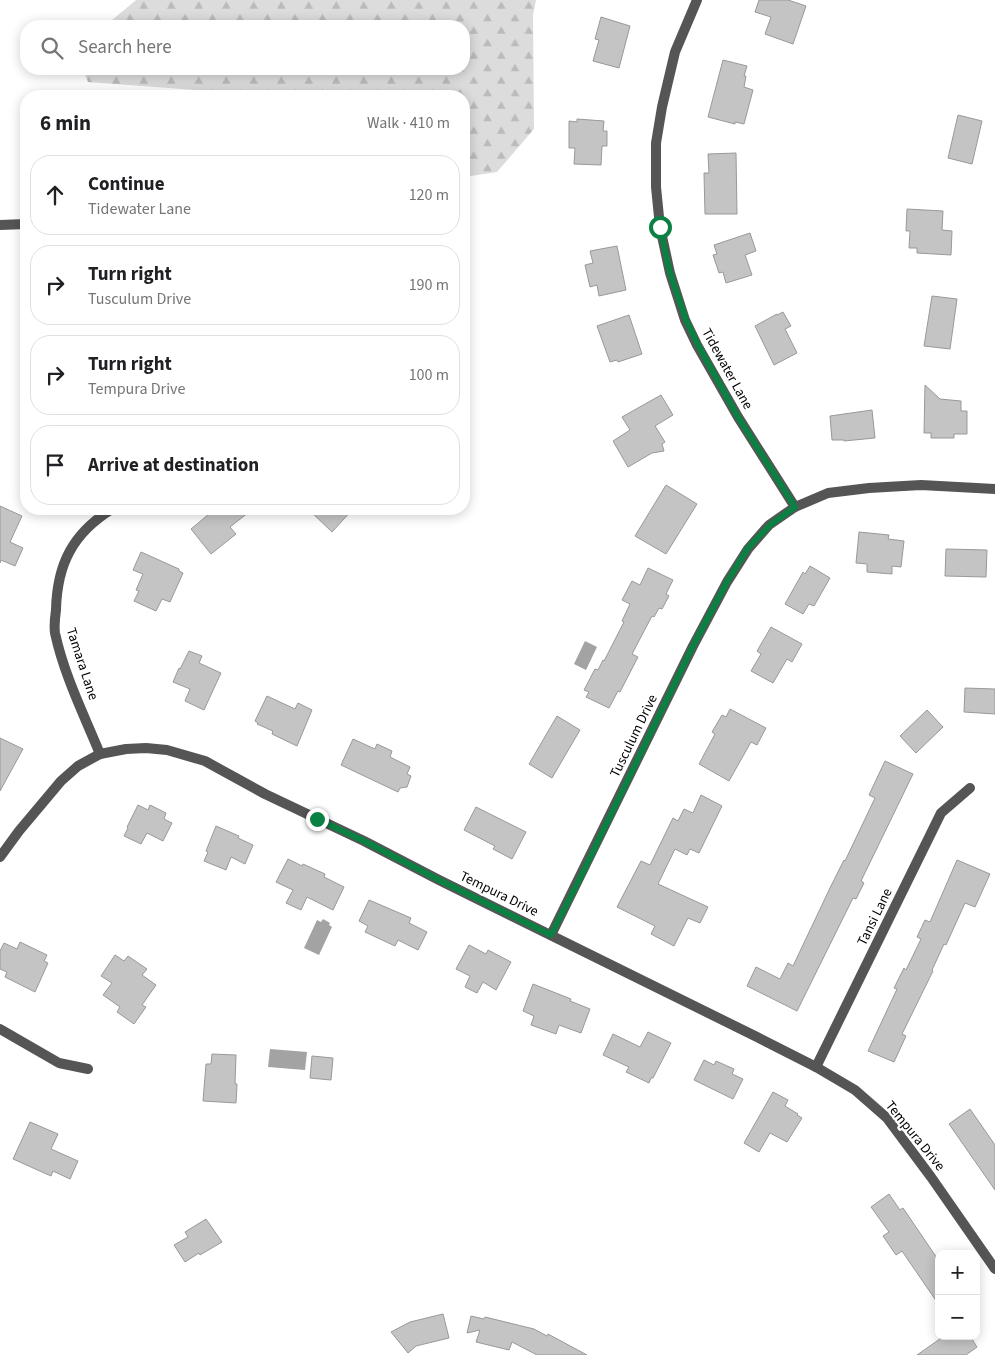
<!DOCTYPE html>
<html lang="en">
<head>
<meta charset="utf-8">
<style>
	body { margin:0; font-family:"Source Sans 3",sans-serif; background:#f2f2f2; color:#202124 }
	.controls { position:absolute; right:15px; bottom:15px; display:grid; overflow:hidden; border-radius:10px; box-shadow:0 2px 12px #0003 }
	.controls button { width:45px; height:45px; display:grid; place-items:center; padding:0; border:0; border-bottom:1px solid #e0e0e0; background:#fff; color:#202124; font:25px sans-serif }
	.stop { position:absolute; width:15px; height:15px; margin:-11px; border:4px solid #0b8043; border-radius:50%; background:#fff }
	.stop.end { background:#0b8043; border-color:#fff; box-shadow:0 1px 5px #0008 }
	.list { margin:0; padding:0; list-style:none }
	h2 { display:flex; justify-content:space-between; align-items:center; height:65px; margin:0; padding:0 20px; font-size:21px }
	h2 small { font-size:16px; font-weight:400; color:#757577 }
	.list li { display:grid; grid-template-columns:32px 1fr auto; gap:15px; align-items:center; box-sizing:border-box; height:80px; margin:0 10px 10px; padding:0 10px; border:1px solid #e0e0e0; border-radius:20px }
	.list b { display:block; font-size:19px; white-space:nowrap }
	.list p { margin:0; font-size:16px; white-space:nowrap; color:#757577 }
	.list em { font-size:16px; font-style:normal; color:#757577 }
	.icon { flex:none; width:28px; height:28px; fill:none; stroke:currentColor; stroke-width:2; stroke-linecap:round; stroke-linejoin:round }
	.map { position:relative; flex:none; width:995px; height:1355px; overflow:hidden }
	.search { position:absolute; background:#fff; box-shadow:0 2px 12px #0003; left:20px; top:20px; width:450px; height:55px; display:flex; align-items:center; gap:12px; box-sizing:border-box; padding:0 18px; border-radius:20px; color:#757577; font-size:19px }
	.panel { position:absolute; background:#fff; box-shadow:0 2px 12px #0003; left:20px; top:90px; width:450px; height:425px; border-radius:20px }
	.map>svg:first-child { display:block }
</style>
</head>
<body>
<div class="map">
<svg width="995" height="1355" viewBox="0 0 995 1355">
	<defs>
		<pattern id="forest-firs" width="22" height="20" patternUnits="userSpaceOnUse" patternTransform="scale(1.25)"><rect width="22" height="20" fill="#dcdcdc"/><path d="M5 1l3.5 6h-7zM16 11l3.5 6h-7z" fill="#bbb"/></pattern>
	</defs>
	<rect width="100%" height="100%" fill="#fff"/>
	<!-- forest -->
	<polygon fill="url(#forest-firs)" points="136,0 536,0 533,15 534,129 497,172 464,177 464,96 276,96 88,82 83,69 464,69 464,26 105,26"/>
	<!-- water -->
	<g fill="#a3a3a3">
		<polygon points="585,641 597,647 586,670 574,664"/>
		<polygon points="323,919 330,923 329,925 332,927 319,955 304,948 317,920 321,922"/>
		<polygon points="270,1049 307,1052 305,1070 268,1067"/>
	</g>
	<!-- building -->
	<g fill="#c4c4c4" stroke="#999">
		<polygon points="759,0 788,0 806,6 793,44 765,34 771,17 755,12"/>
		<polygon points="601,17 630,26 619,68 593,61 599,40 595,39"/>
		<polygon points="723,60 747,66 744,76 746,76 744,87 753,90 744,124 735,122 735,124 708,117"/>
		<polygon points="958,115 982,121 972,164 948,158"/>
		<polygon points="577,119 604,121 603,131 607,131 607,146 602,146 601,165 574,164 575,148 569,148 569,121 577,122"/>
		<polygon points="736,153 737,214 705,214 704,173 709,173 708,154"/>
		<polygon points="907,209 943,211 942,230 952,231 951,255 917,253 917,248 909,248 910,231 906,231"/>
		<polygon points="750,233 756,251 745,255 752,275 726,283 723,272 719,273 713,255 717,254 714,245"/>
		<polygon points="617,246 626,290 599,296 597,285 590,287 585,265 593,263 590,251"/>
		<polygon points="932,296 957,299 950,349 924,346"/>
		<polygon points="783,312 791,326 785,329 797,353 774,365 755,326 777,314 777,315"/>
		<polygon points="629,315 642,354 618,362 617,360 610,362 597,326"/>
		<polygon points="925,385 940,399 961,401 961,411 967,411 967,434 954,434 954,438 931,438 931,433 924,433"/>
		<polygon points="661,395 673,415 655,426 665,442 662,444 664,451 652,453 628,467 613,441 630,430 622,417"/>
		<polygon points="872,410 875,438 844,441 844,440 832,440 830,416"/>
		<polygon points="666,485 697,504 666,554 635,536"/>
		<polygon points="0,506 22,516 10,542 23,548 15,566 1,560 0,563"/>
		<polygon points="215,509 253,509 230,527 236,534 211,554 191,529"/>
		<polygon points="308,509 353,509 332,532"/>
		<polygon points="859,532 889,535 888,539 904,541 901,567 892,566 892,574 867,572 867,564 856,563"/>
		<polygon points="946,549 987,550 986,577 945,576"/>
		<polygon points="141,552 179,569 179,571 183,573 170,602 162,599 156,611 134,601 139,591 136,590 143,574 133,570"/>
		<polygon points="810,566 830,578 814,606 809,604 803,614 785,604 803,572 805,574"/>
		<polygon points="648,568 673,580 666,594 669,596 662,609 659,608 654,617 652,616 632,654 638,657 620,692 618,691 609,708 586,697 589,692 584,690 595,669 598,670 603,660 604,661 624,622 622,621 630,604 622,600 632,581 640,585"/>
		<polygon points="771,627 802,644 792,662 787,659 773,683 751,671 761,654 757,651"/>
		<polygon points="189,651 202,656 199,663 221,673 204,710 185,701 190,689 173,682 179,668 180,669"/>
		<polygon points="965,688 995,689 995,714 964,712"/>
		<polygon points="267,696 295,709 298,703 312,710 297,746 272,734 273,731 257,724 258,723 255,721"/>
		<polygon points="730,709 766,728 757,745 751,742 729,781 699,764 715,734 712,732 722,715 726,717"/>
		<polygon points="927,710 943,727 916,753 900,736"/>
		<polygon points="557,716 580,730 552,778 529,764"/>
		<polygon points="0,738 23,749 0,791"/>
		<polygon points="353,739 375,749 377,744 392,751 390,757 410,767 407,774 411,776 407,787 400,788 398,792 341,765"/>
		<polygon points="885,761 913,774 861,881 864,883 856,899 853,898 797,1011 747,986 756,967 780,979 788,963 793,966 830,888 844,860 845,861 875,798 869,795"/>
		<polygon points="701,795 722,806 699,853 690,849 687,855 675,849 658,884 708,907 700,923 688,918 674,946 651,934 655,926 617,907 641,861 650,865 673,818 678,821 684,809 693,813"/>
		<polygon points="138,805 148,810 150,805 166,813 164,819 172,823 163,841 147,833 141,844 124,836 128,828 127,827"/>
		<polygon points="476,807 526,832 512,859 493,849 495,846 464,830"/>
		<polygon points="216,826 239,836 238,838 253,845 245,864 231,857 226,870 204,861 208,852 206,851"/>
		<polygon points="288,859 302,866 303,864 325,874 324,877 344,887 333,910 307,897 301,910 286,903 293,890 276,882"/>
		<polygon points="957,860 990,874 975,907 965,903 946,945 944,944 932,970 933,971 902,1034 906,1036 894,1062 868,1051 897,989 894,988 904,968 906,970 921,939 917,937 925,920 930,922"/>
		<polygon points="369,900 411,918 409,923 427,932 418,950 398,940 395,946 365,932 368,926 359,921"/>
		<polygon points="20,942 47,955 44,961 48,963 35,992 5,977 7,972 0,969 0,951 4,943 17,949"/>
		<polygon points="469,945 486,954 488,950 511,962 496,990 483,982 477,993 465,987 470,976 456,969"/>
		<polygon points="115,955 124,961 128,956 147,969 142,975 156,985 142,1005 146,1007 134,1024 117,1012 120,1007 103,995 112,983 101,976"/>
		<polygon points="533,984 571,999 570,1001 590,1009 581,1033 559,1025 556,1034 531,1025 534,1016 523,1011"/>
		<polygon points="648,1032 671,1043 653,1078 651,1078 649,1083 626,1072 629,1067 603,1055 613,1034 640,1047"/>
		<polygon points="212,1054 236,1055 235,1084 237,1084 236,1103 203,1101 206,1064 211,1064"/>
		<polygon points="312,1056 333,1058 331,1080 310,1078"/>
		<polygon points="704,1060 714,1065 716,1061 734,1069 732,1074 743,1079 733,1099 694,1080"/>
		<polygon points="773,1092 788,1100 785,1106 798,1114 797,1115 802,1118 787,1142 770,1133 759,1152 744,1143"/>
		<polygon points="970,1109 995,1145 995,1190 949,1124"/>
		<polygon points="30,1122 58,1134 51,1149 78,1161 70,1179 53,1171 51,1176 13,1159"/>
		<polygon points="889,1194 900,1210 903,1208 939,1261 939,1305 902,1251 896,1255 883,1236 889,1232 871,1207"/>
		<polygon points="206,1219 222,1242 200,1255 199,1253 185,1262 174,1245 188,1237 185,1232"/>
		<polygon points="443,1314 449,1338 416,1346 408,1353 391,1332 410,1322"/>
		<polygon points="471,1316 484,1319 485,1317 534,1329 547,1336 548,1334 587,1355 537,1355 512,1342 509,1350 476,1342 480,1330 467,1333"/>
		<polygon points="944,1336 970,1336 977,1347 966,1355 917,1355"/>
	</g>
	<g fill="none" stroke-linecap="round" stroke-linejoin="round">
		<!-- minor -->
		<g stroke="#555" stroke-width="10">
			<polyline points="697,0 675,52 662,107 656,143 656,187 660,227 670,273 685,320 697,345 738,417 795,507"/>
			<polyline points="0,225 26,224"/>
			<path d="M100,754C84,715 64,675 55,633C54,626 55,617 56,610C57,564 73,533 112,509"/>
			<polyline points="0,857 19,831 61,781 78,766 100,754 126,749 146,748 167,750 205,761 265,794 364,841 439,880 757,1037 816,1067 855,1090 887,1118 931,1177 995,1269"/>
			<polyline points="551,935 693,646 727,582 748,549 769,525 795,507 828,493 869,488 921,485 995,489"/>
			<polyline points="0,1029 59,1063 88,1069"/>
			<polyline points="816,1067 941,813 970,788"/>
		</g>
	</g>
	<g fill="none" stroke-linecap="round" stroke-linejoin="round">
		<!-- route -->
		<polyline stroke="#0b8043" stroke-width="6" points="317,819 364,841 439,880 551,935 581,876 693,646 727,582 748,548 770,525 795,507 738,417 698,345 686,320 670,273 660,227"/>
	</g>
	<g text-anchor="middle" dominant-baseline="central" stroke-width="4.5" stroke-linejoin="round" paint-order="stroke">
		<!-- street labels -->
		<g font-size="14" fill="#000" stroke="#fff">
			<text transform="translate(727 369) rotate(61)">Tidewater Lane</text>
			<text transform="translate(82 664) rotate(72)">Tamara Lane</text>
			<text transform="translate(634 736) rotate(-64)">Tusculum Drive</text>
			<text transform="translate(499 894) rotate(26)">Tempura Drive</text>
			<text transform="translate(875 917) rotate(-64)">Tansi Lane</text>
			<text transform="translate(915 1136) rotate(51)">Tempura Drive</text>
		</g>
	</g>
</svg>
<div class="controls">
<button>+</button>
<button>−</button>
</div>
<div class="stop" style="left:660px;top:227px"></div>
<div class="stop end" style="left:317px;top:819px"></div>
<div class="search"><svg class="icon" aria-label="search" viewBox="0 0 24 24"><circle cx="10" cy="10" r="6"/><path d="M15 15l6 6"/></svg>Search here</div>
<section class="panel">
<h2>6 min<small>Walk · 410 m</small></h2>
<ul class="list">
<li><svg class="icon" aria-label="ahead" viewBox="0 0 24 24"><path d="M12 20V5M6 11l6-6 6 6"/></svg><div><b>Continue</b><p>Tidewater Lane</p></div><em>120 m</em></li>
<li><svg class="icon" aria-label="right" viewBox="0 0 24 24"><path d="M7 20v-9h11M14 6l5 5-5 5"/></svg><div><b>Turn right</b><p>Tusculum Drive</p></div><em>190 m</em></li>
<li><svg class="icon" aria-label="right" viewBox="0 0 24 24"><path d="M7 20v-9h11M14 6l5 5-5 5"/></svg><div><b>Turn right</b><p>Tempura Drive</p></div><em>100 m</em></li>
<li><svg class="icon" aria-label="arrive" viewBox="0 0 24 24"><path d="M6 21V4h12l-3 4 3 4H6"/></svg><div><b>Arrive at destination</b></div></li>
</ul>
</section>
</div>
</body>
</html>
